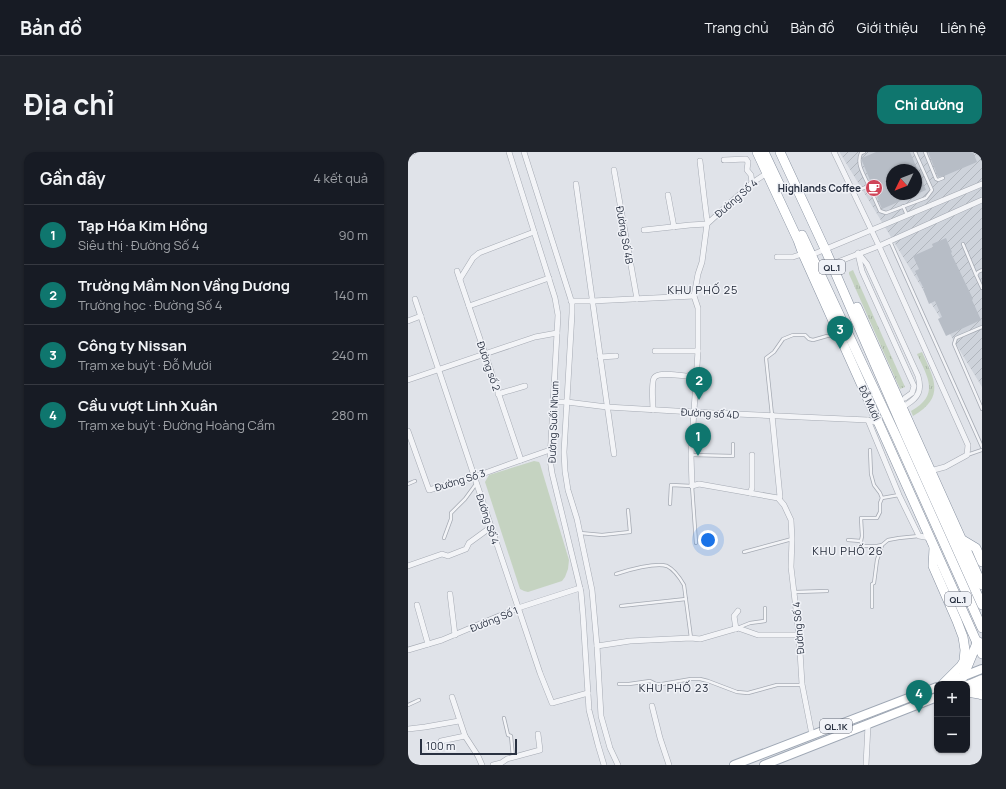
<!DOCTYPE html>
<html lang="vi">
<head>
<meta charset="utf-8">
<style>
	body { margin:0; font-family:Manrope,sans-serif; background:#20242c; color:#f1f3f6 }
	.controls { position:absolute; right:12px; bottom:12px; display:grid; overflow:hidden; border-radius:8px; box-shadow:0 1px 3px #0004 }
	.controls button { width:36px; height:36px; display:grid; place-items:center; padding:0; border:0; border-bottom:1px solid #363941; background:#171b24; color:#f1f3f6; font:20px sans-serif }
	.compass { position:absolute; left:478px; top:12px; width:36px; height:36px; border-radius:50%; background:#171b24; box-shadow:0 1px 3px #0004; rotate:227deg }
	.scale { position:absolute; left:12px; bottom:10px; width:97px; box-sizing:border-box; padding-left:4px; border:2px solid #293141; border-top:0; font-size:11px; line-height:14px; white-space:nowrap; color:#293141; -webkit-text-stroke:3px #f0f2f7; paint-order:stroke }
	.you { position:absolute; left:300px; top:388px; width:14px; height:14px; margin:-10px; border:3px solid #fff; border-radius:50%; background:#1a73e8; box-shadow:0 0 0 6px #1a73e833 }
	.badge { display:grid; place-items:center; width:26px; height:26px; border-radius:50%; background:#0f766e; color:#fff; font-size:13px; font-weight:700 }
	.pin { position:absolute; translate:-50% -33px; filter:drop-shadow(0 1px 2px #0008) }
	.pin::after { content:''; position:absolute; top:21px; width:14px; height:12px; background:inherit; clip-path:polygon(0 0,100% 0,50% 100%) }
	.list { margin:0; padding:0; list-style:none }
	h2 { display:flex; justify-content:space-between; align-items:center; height:52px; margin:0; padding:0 16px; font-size:17px }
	h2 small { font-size:13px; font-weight:400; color:#9ea1a6 }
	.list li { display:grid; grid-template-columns:26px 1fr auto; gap:12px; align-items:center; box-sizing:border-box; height:60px; padding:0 16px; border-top:1px solid #363941 }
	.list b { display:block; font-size:15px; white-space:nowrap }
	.list p { margin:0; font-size:13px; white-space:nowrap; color:#9ea1a6 }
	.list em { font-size:13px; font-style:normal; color:#9ea1a6 }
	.map { position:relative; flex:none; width:574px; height:613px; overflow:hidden; border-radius:12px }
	header { display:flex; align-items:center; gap:24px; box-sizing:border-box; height:56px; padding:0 20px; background:#171b24; border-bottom:1px solid #363941 }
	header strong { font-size:19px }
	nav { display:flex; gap:22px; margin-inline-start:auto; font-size:14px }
	.intro { display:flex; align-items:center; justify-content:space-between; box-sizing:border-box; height:96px; padding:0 24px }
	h1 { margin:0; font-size:28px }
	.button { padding:10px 18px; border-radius:12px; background:#0f766e; color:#fff; font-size:14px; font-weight:700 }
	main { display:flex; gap:24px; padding:0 24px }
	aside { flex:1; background:#171b24; border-radius:12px; box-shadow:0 1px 3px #0004 }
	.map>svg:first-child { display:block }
</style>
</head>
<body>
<header>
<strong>Bản đồ</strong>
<nav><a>Trang chủ</a><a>Bản đồ</a><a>Giới thiệu</a><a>Liên hệ</a></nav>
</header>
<div class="intro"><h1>Địa chỉ</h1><a class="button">Chỉ đường</a></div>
<main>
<aside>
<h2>Gần đây<small>4 kết quả</small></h2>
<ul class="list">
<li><span class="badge">1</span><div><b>Tạp Hóa Kim Hồng</b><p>Siêu thị · Đường Số 4</p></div><em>90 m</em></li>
<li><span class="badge">2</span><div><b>Trường Mầm Non Vầng Dương</b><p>Trường học · Đường Số 4</p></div><em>140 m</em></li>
<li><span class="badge">3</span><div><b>Công ty Nissan</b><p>Trạm xe buýt · Đỗ Mười</p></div><em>240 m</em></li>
<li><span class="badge">4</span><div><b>Cầu vượt Linh Xuân</b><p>Trạm xe buýt · Đường Hoàng Cầm</p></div><em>280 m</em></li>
</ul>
</aside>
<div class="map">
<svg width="574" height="613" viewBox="0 0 574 613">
	<defs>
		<pattern id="industrial-furrows" width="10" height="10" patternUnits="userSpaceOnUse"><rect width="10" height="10" fill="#ced3db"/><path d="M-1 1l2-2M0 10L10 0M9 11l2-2" fill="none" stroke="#b1b6bd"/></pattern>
		<pattern id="grass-tufts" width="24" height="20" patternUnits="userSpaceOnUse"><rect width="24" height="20" fill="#c5d3c1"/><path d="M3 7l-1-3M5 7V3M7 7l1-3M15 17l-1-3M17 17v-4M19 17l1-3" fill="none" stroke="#a9b6a7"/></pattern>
	</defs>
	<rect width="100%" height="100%" fill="#e0e3e9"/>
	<!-- industrial -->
	<path fill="url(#industrial-furrows)" fill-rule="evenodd" d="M432,0H574V235L432,1ZM484,18H508V42H484Z"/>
	<!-- grass -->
	<g fill="url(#grass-tufts)">
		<polygon points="445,118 497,235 492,237 441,122 441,120"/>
		<path d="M514,200C526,227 538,245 505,264L503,259C532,243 520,226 509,202Z"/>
	</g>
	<!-- green -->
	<polygon fill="#c5d3c1" points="126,309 131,310 132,312 161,408 160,417 157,425 154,429 120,440 116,439 112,437 77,330 81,323"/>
	<!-- building -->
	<g fill="#b7bdc6" fill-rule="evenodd">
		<path d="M468,0H502L518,38L474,57L454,9V6ZM484,18H508V42H484Z"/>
		<polygon points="520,0 565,0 569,10 536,24 530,25"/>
		<polygon points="538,86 544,100 543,101 565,147 564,148 573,168 538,184 530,167 534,165 527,149 521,152 515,137 516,137 507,119 511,117 505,104 525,95 524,92"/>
	</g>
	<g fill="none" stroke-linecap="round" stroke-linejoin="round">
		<!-- lane casing -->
		<g stroke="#a5aab3" stroke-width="4">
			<g id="lane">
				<polyline points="517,0 528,27 530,28 535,26"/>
				<polyline points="461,34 472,59 478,61 518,46 524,38 507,0"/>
				<path d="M445,40L461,34C456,23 448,12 453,1L456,0"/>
				<polyline points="495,54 499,63"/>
				<polyline points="482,89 574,295"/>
				<polyline points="555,92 568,123"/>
				<polyline points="574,118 570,120 568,123 574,136"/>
				<polyline points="574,175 548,186 546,192 574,257"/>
				<polyline points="364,263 358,206 366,200 375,187 385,183 397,183 401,187 405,188 419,184 429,184"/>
				<polyline points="284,303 325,304 325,292"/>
				<polyline points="559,303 574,298"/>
				<polyline points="0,332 7,329"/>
				<polyline points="474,346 491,343"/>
				<polyline points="262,352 263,333 284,334 288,391"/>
				<polyline points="172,381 194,383 222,380 220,358"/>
				<polyline points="36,386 43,367 43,361 57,347 68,332"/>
				<polyline points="440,388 453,389 453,393 455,394 469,394 474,393 480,388 491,386 511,384"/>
				<polyline points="453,389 454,384 453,366 469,366 472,360 472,351 474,346 472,341 466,333 463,322 462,298"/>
				<polyline points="336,400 384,387"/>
				<path d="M208,422C220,418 248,410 259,414C267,418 272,426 276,433L283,486"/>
				<polyline points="387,440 419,439"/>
				<polyline points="213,454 278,447"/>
				<polyline points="464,455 464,432 466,431 469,408 474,393"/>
				<polyline points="332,475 342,471 357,469 357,456"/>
				<polyline points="211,532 221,532 242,529 248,532 254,532 283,527 292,527 300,529 329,540 340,541 369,533 393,533"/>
				<polyline points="0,553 11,548"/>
				<polyline points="96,566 100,583 103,584 105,605"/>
			</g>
		</g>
		<!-- street casing -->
		<g stroke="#a5aab3" stroke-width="6">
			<g id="street">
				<polyline points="101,0 147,146 150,163 142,307 144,321 173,440 175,463 181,558 190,593 196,613"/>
				<polyline points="116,0 164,151 164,161 156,300 157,319 160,338 169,367 184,438 189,494 193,564 202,596 210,613"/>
				<polyline points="426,0 471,94 560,293 559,303 537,315 522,319"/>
				<polyline points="0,1 5,0"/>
				<polyline points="316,8 338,7 340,10 339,18 343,23 344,31"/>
				<polyline points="292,9 296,44 299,68 301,69"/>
				<polyline points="206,18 229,147"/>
				<polyline points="359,21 344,31 299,72 294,110 290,122 286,144 290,156 290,199 283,303 284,334 291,332 370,346 376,353 383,368 384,387 383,415 391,483 394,532 404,583"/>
				<polyline points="168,32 206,302"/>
				<polyline points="260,43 266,75"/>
				<polyline points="236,78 282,73 299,72"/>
				<path d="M450,101L459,112L510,224C514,238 511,245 498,253"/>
				<polyline points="450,102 454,119 506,234 504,241 497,246"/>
				<polyline points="401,104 574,32"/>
				<polyline points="369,105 385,105 397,101"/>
				<polyline points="409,118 471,94 574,48"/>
				<polyline points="49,119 113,308"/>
				<polyline points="52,127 65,106 71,101 126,80"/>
				<polyline points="7,147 132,521 144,551 180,541"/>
				<polyline points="163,149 184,149 286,144"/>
				<polyline points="61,154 141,126"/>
				<polyline points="0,169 13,164"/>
				<polyline points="247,199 290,199"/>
				<polyline points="192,205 208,204"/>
				<polyline points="0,228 127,185 149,181"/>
				<polyline points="90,242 117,234"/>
				<polyline points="145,250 159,250 199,255 285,260 460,268 466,270"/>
				<path d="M245,258C245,251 243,232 246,226C250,219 271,224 279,224C282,223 285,222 288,222"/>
				<polyline points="364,263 372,345 370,346"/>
				<polyline points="460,268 491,343 511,384 523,386"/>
				<polyline points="0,279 21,338 66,325 99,313 142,298"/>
				<polyline points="342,341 344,336 344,303"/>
				<polyline points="0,414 34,402 40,404 58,397 61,391 83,375"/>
				<polyline points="42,442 47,483"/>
				<polyline points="9,453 20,492"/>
				<polyline points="328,477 326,464 330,459"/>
				<polyline points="189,494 222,489 283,486 292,487 330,476 350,483 391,483"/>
				<polyline points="0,498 34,488 110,456 172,436"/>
				<polyline points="44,545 57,584 70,604 74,613"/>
				<polyline points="244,554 252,586 261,613"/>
				<polyline points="0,577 17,575 51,569"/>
				<polyline points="33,589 57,584"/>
				<polyline points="85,613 93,611 99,607 132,598 130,582"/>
				<polyline points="458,613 460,573"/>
			</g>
		</g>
		<!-- primary casing -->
		<g stroke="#9fa8b5" stroke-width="10">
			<g id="primary">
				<polyline points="536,532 574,517"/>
				<polyline points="560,533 574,527"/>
				<polyline points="326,613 529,535"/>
				<polyline points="356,613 529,545"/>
			</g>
		</g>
		<!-- highway casing -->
		<g stroke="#8791a0" stroke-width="10">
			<g id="highway">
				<polyline points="349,0 390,88 395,102 574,502"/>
				<polyline points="356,0 373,36"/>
				<polyline points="372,0 417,97 499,286 574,453"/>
				<polyline points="394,83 488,284 574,476"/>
				<polyline points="449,155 574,433"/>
				<polyline points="553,387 568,396 574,410"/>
				<polyline points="526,396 525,414 549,469 555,485 557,498 556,509 553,514 535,532"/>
				<polyline points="555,525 569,491 571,490"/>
				<polyline points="559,533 574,534"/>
				<polyline points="559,540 571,542 574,543"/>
			</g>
		</g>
		<!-- lane -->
		<use href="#lane" stroke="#f3f4f7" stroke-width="2.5"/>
		<!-- street -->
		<use href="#street" stroke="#f3f4f7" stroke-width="5"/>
		<!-- primary -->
		<use href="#primary" stroke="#fff" stroke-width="8"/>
		<!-- highway -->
		<use href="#highway" stroke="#fff" stroke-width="9"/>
	</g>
	<!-- icons -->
	<defs>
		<g id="cafe-disc" transform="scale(0.9)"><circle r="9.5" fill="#cf4458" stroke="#f0f2f7"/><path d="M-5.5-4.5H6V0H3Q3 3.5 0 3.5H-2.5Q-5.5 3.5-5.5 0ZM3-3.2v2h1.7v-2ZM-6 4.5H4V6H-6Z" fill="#fff"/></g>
	</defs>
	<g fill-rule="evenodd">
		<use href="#cafe-disc" x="466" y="36"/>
	</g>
	<g text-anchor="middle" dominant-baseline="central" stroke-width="3" stroke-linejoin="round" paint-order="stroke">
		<!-- shield labels -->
		<g fill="#f0f2f7" stroke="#656b78" stroke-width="1">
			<rect x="411" y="108" width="26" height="14" rx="3"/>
			<rect x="537" y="440" width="26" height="14" rx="3"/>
			<rect x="412" y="567" width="32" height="14" rx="3"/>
		</g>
		<g font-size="9" font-weight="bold" fill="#293141">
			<text x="424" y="115">QL.1</text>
			<text x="550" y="447">QL.1</text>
			<text x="428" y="574">QL.1K</text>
		</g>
		<!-- poi labels -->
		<g font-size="10" font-weight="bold" fill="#293141" stroke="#f0f2f7" text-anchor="end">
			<text x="453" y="36">Highlands Coffee</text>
		</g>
		<!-- street labels -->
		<g font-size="10" fill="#293141" stroke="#f0f2f7">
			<text transform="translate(328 46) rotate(-41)">Đường Số 4</text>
			<text transform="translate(217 83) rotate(80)">Đường Số 4B</text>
			<text transform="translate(81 214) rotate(71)">Đường số 2</text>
			<text transform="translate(462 251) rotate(65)">Đỗ Mười</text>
			<text transform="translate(302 261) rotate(3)">Đường số 4D</text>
			<text transform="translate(145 270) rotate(-88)">Đường Suối Nhum</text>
			<text transform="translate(52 328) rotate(-17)">Đường Số 3</text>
			<text transform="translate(80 367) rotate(72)">Đường Số 4</text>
			<text transform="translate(86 467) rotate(-22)">Đường Số 1</text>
			<text transform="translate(390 476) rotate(-95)">Đường Số 4</text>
		</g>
		<!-- neighbourhood labels -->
		<g font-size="11" letter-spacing="1" fill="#1b2231" stroke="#f0f2f7">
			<text x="295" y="137">KHU PHỐ 25</text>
			<text x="440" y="398">KHU PHỐ 26</text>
			<text x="266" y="535">KHU PHỐ 23</text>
		</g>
	</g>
</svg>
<div class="controls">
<button>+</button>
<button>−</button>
</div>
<svg class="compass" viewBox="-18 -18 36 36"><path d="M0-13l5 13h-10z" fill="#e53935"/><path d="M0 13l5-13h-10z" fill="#9ea1a6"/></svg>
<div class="scale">100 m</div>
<div class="you"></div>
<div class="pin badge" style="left:290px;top:304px">1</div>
<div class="pin badge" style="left:291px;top:248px">2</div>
<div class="pin badge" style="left:432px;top:197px">3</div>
<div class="pin badge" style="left:511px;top:561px">4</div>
</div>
</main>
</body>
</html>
